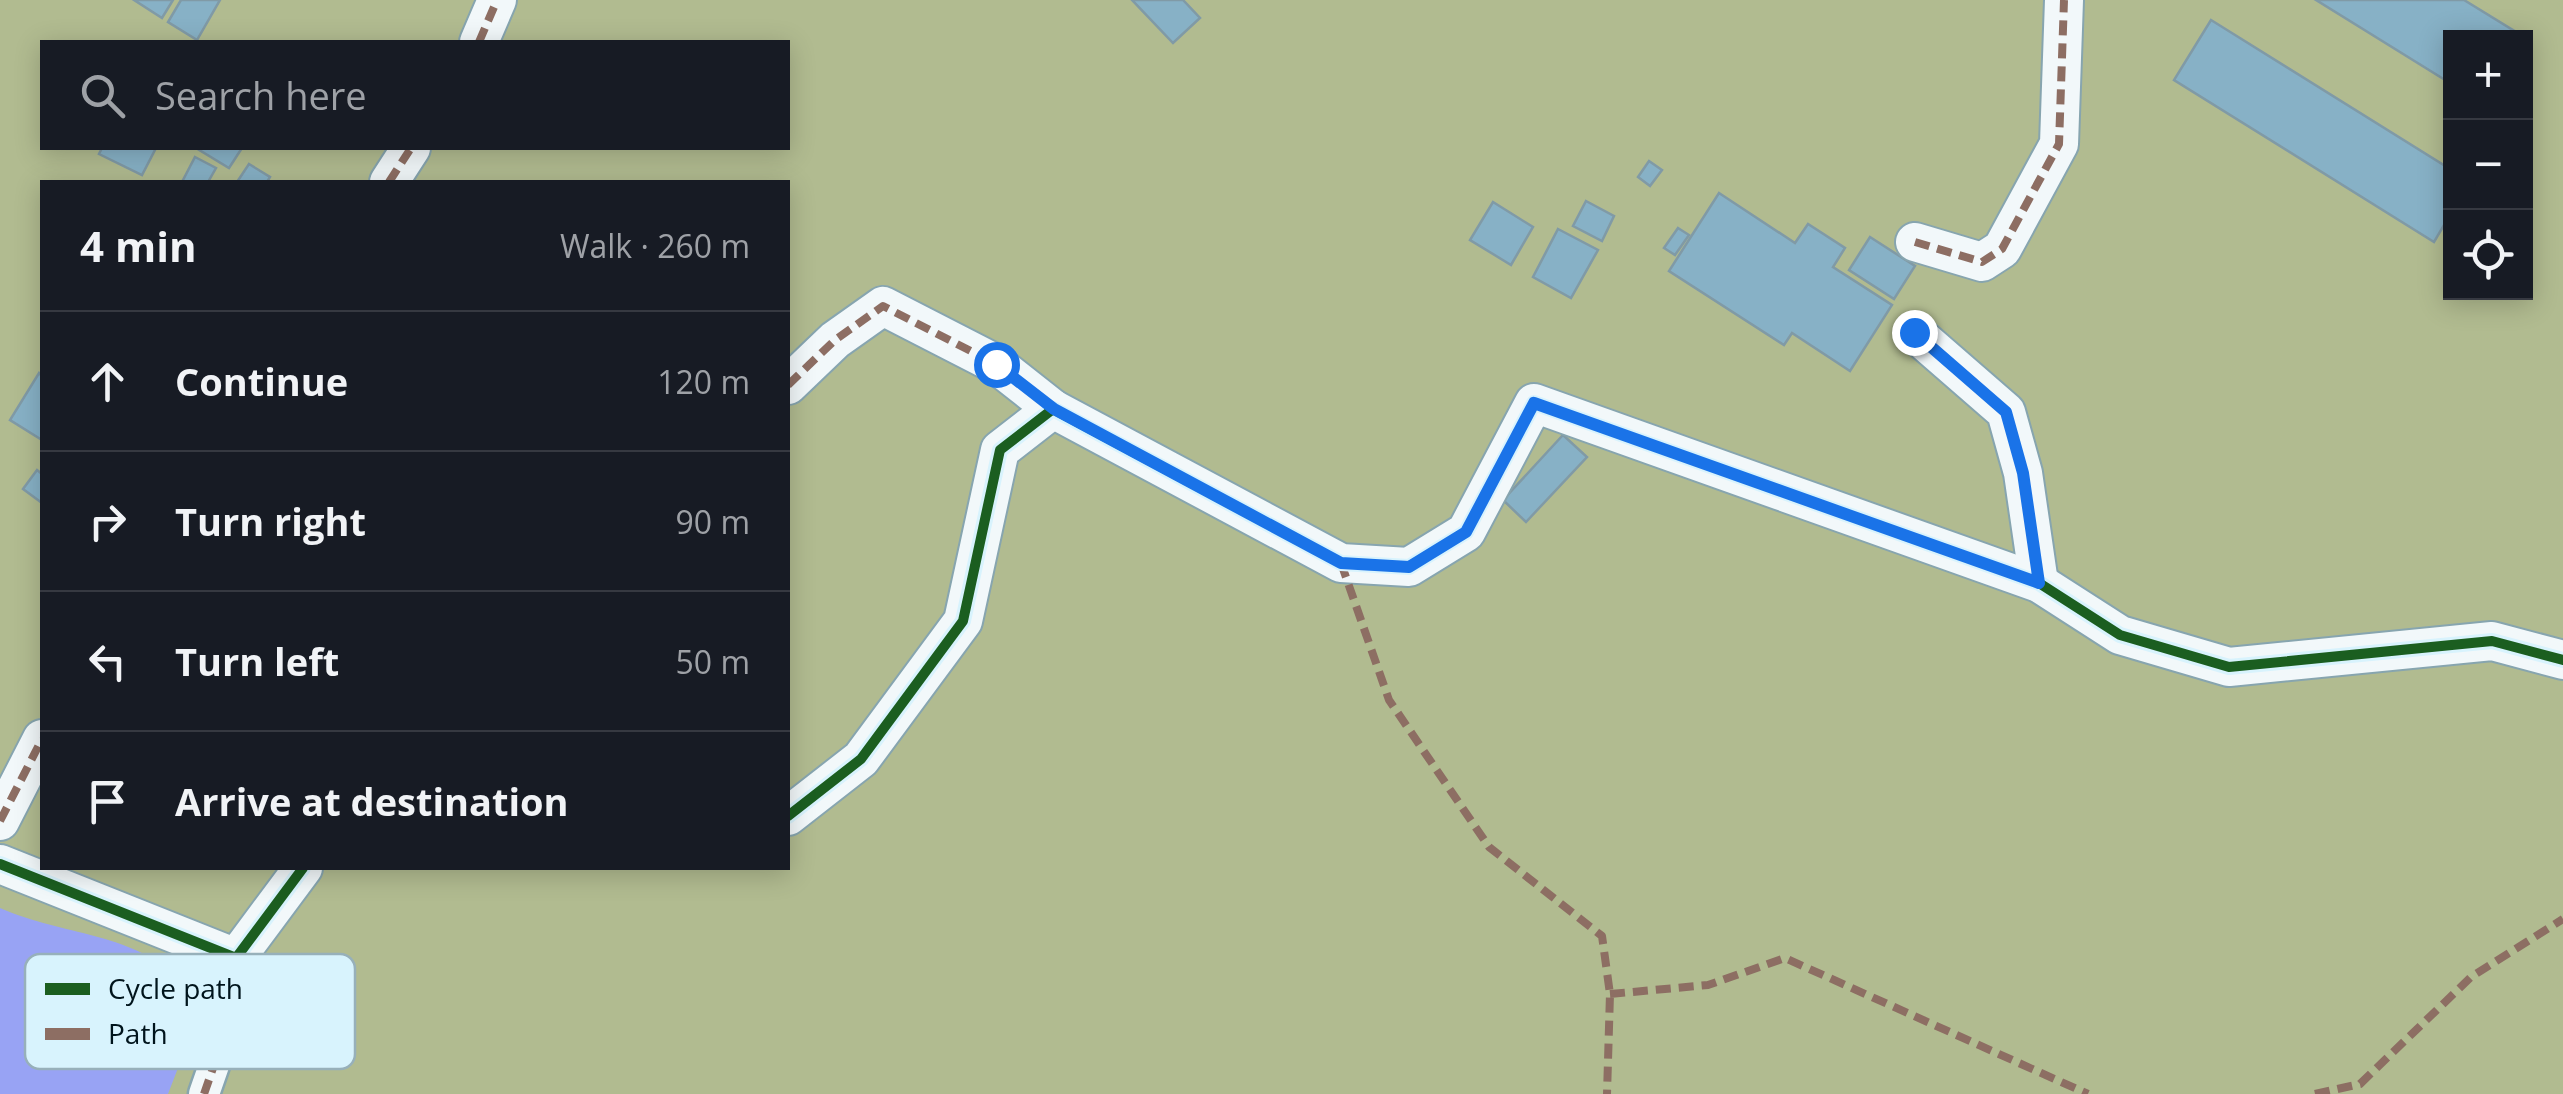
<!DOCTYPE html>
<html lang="en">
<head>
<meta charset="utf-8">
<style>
	body { margin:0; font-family:"Open Sans",sans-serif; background:#20242c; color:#f1f3f6 }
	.controls { position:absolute; right:30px; top:30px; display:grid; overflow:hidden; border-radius:0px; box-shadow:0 5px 25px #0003 }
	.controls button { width:90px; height:90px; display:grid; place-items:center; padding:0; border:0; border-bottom:2px solid #363941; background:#171b24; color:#f1f3f6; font:50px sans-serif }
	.stop { position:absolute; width:30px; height:30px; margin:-22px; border:8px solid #1a73e8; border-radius:50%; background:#fff }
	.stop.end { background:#1a73e8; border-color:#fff; box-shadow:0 2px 10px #0008 }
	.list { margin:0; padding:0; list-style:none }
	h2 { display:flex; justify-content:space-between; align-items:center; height:130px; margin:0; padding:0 40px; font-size:42px }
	h2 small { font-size:32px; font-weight:400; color:#9ea1a6 }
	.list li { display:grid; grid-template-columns:65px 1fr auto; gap:30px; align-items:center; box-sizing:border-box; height:140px; padding:0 40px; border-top:2px solid #363941 }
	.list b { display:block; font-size:38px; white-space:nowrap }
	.list em { font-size:32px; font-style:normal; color:#9ea1a6 }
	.icon { flex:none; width:55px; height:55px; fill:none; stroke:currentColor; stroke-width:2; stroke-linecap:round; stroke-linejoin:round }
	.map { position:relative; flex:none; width:2563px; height:1094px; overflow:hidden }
	.search { position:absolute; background:#171b24; box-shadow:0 5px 25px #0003; left:40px; top:40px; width:750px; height:110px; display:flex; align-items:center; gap:25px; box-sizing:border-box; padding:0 35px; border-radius:0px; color:#9ea1a6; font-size:38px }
	.panel { position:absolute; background:#171b24; box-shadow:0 5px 25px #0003; left:40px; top:180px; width:750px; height:690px; border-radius:0px }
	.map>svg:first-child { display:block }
</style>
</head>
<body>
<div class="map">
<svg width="2563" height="1094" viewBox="0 0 2563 1094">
	<rect width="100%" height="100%" fill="#a9cedb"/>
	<!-- green -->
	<path fill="#b1bb90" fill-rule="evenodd" d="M0,0H2563V1094H0ZM2450,38H2526V292H2450ZM42,42H788V148H42ZM42,182H788V868H42Z"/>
	<!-- water -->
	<path fill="#98a3f4" d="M0,908C70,938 119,928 187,981L188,1042L168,1094H0Z"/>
	<!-- building -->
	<g fill="#87b1c6" stroke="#809aa6" stroke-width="2.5">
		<polygon points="134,0 173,0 162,18"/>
		<polygon points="181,0 220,0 197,40 168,22"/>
		<polygon points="1132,0 1183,0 1200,18 1173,43"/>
		<polygon points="2316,0 2464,0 2516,32 2512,38 2450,38 2450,83"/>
		<polygon points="2211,20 2450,169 2450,215 2434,242 2174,80"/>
		<polygon points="102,148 156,148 142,175 99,154"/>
		<polygon points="196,148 242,148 229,168"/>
		<polygon points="195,157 216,168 208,182 182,182"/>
		<polygon points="1649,161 1662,170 1650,186 1638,177"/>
		<polygon points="249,164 270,177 267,182 237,182"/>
		<polygon points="1719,193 1795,243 1808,224 1845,248 1833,267 1892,305 1850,371 1792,333 1784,345 1669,271"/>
		<polygon points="1586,201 1614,216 1602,241 1573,226"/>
		<polygon points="1493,202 1533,227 1511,265 1470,240"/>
		<polygon points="1678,228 1689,235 1675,255 1664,248"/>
		<polygon points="1558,229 1598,250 1571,298 1533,277"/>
		<polygon points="1870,237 1915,266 1894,299 1849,270"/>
		<polygon points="39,373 42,376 42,440 10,420"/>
		<polygon points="1563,435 1587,457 1526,522 1503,500"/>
		<polygon points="37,470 42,474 42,503 23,489"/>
	</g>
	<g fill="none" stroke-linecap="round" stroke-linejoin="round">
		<!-- pedestrian casing -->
		<g stroke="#87a5af" stroke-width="35">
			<polyline id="pedestrian" points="204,1094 236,1002 236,958"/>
		</g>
		<!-- minor casing -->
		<g stroke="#87a5af" stroke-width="42">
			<g id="minor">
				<polyline points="479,42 497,0"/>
				<polyline points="389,182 411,148"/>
				<polyline points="1915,242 1982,262 2002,249 2059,144 2064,0"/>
				<polyline points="1914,332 2006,412 2023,473 2039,583"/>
				<polyline points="788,385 835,340 883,306 996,364 1053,409"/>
				<polyline points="788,816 861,759 963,621 1000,450 1053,409 1341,563 1409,567 1466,532 1534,403 2039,583 2120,635 2229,667 2492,641 2563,660"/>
				<polyline points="0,821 42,739"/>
				<polyline points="0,864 236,958 303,868"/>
			</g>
		</g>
		<!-- pedestrian -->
		<use href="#pedestrian" stroke="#f2f8fa" stroke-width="30"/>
		<!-- minor -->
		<use href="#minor" stroke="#f2f8fa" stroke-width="38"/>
		<!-- quiet -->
		<g stroke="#8d6e63" stroke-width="8" stroke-dasharray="15 8" stroke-linecap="butt">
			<polyline points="479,42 497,0"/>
			<polyline points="389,182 411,148"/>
			<polyline points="1915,242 1982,262 2002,249 2059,144 2064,0"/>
			<polyline points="788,385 835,340 883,306 996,364 1053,409"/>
			<polyline points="1341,563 1389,700 1489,847 1602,936 1610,994 1607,1094"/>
			<polyline points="0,821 42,739"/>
			<polyline points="1610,994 1708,985 1785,958 2088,1094"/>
			<polyline points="204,1094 236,1002 236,958"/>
			<polyline points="2315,1094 2360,1084 2471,977 2563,919"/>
		</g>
		<!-- cycleway casing -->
		<g stroke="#d8f3fd" stroke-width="16">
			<g id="cycleway">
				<polyline points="788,816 861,759 963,621 1000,450 1053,409 1341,563 1409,567 1466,532 1534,403 2039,583 2120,635 2229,667 2492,641 2563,660"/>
				<polyline points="0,864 236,958 303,868"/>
			</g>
		</g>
		<!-- cycleway -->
		<use href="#cycleway" stroke="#1b5e20" stroke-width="10"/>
	</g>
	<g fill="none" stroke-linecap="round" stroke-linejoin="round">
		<!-- route -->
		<polyline stroke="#1a73e8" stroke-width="12" points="996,364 1054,409 1341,563 1409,567 1466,532 1534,403 2039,583 2023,473 2006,412 1914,332"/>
	</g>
	<!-- legend -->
	<rect x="25" y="954" width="330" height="115" rx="15" fill="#d8f3fd" stroke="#97b0ba" stroke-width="2.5"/>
	<rect x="45" y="983" width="45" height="12" fill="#1b5e20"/>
	<rect x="45" y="1028" width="45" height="12" fill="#8d6e63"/>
	<g font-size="28" fill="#00141c">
		<text x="108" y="999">Cycle path</text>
		<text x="108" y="1044">Path</text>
	</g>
</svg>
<div class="controls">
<button>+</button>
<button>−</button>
<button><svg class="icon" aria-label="locate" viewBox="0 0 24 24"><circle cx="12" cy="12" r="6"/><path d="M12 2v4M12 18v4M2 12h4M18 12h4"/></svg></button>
</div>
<div class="stop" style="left:996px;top:364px"></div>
<div class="stop end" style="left:1914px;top:332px"></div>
<div class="search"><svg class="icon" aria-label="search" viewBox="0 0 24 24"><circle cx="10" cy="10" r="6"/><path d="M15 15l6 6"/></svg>Search here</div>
<section class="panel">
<h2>4 min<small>Walk · 260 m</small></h2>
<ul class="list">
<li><svg class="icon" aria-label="ahead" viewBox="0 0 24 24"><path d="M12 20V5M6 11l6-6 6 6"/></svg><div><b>Continue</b></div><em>120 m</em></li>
<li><svg class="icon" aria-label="right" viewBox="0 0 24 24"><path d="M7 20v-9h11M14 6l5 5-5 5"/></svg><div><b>Turn right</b></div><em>90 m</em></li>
<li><svg class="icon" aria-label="left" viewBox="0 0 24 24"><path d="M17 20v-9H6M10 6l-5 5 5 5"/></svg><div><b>Turn left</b></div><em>50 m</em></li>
<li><svg class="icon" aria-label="arrive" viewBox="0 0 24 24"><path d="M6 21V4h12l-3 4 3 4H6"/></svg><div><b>Arrive at destination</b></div></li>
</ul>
</section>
</div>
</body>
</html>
